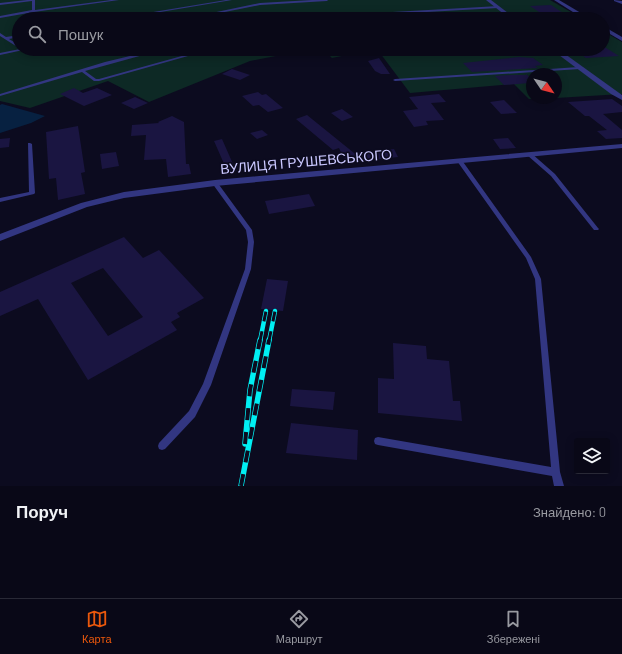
<!DOCTYPE html>
<html lang="uk">
<head>
<meta charset="utf-8">
<style>
	body { margin:0; font-family:Barlow,sans-serif; background:#171624; color:#f1f3f6 }
	.controls { position:absolute; right:12px; bottom:12px; display:grid; overflow:hidden; border-radius:4px; box-shadow:0 2px 10px #0003 }
	.controls button { width:36px; height:36px; display:grid; place-items:center; padding:0; border:0; border-bottom:1px solid #292936; background:#090817; color:#f1f3f6; font:20px sans-serif }
	.compass { position:absolute; left:526px; top:68px; width:36px; height:36px; border-radius:50%; background:#090817; box-shadow:0 2px 10px #0003; rotate:125deg }
	.list { margin:0; padding:0; list-style:none }
	h2 { display:flex; justify-content:space-between; align-items:center; height:52px; margin:0; padding:0 16px; font-size:17px }
	h2 small { font-size:13px; font-weight:400; color:#999aa1 }
	.icon { flex:none; width:22px; height:22px; fill:none; stroke:currentColor; stroke-width:2; stroke-linecap:round; stroke-linejoin:round }
	.map { position:relative; flex:none; width:622px; height:486px; overflow:hidden }
	.search { position:absolute; background:#090817; box-shadow:0 2px 10px #0003; left:12px; right:12px; top:12px; height:44px; display:flex; align-items:center; gap:10px; box-sizing:border-box; padding:0 14px; border-radius:22px; color:#999aa1; font-size:15px }
	.sheet { height:112px; background:#090817 }
	nav { display:flex; justify-content:space-around; align-items:center; box-sizing:border-box; height:56px; border-top:1px solid #292936; background:#090817; font-size:11px; color:#999aa1 }
	nav a { display:grid; justify-items:center; gap:2px }
	nav .on { color:#ea580c }
	.map>svg:first-child { display:block }
</style>
</head>
<body>
<div class="map">
<svg width="622" height="486" viewBox="0 0 622 486">
	<rect width="100%" height="100%" fill="#0c0b1f"/>
	<!-- green -->
	<g fill="#0d2925">
		<polygon points="0,0 550,0 583,19 19,19 19,49 312,49 250,61 149,102 108,81 30,108 0,101"/>
		<polygon points="603,31 622,42 622,94 556,98 556,74 532,74 532,98 549,98 529,99 514,84 410,93 377,49 332,58 323,49 603,49"/>
	</g>
	<!-- water -->
	<polygon fill="#072141" points="2,104 45,116 31,123 0,133 0,105"/>
	<!-- building -->
	<g fill="#1a1541" fill-rule="evenodd">
		<polygon points="551,5 566,15 545,16 530,6"/>
		<polygon points="603,46 619,56 586,58 573,49 603,49"/>
		<polygon points="519,57 533,58 543,65 535,66 538,68 472,72 463,63"/>
		<polygon points="379,58 390,74 381,74 375,71 368,61"/>
		<polygon points="232,69 250,75 240,80 222,74"/>
		<polygon points="526,74 532,79 526,79 530,83 504,85 495,76 477,77 528,74"/>
		<polygon points="74,88 83,93 97,88 112,95 84,106 60,94"/>
		<polygon points="258,92 262,95 266,94 283,108 268,112 259,105 253,106 242,96"/>
		<polygon points="439,94 446,102 431,103 444,120 426,121 428,125 414,127 403,111 418,109 409,97"/>
		<polygon points="135,97 148,103 134,109 121,103"/>
		<polygon points="612,99 622,106 622,112 603,114 622,130 622,138 606,139 597,131 607,130 589,116 585,116 568,102"/>
		<polygon points="504,100 517,113 501,114 490,102"/>
		<polygon points="342,109 353,117 342,121 331,113"/>
		<polygon points="307,115 354,153 394,149 398,157 346,163 339,148 333,150 296,119"/>
		<polygon points="172,116 184,122 186,164 189,164 191,174 168,177 166,159 144,160 146,135 131,136 132,125 159,123 158,122"/>
		<polygon points="78,126 85,172 81,173 85,194 58,200 56,178 49,179 46,132"/>
		<polygon points="262,130 268,135 257,139 250,133"/>
		<polygon points="10,138 9,147 0,148 0,139"/>
		<polygon points="508,138 516,148 500,149 493,139"/>
		<polygon points="222,139 233,164 237,171 225,172 225,166 214,141"/>
		<polygon points="116,152 119,166 102,169 100,154"/>
		<polygon points="309,194 315,206 269,214 265,201"/>
		<path d="M124,237L143,258L159,250L204,298L177,313L180,317L171,322L177,330L88,380L38,299L0,316V292ZM103,268L143,317L108,336L71,283Z"/>
		<polygon points="267,279 288,281 283,311 261,309"/>
		<polygon points="393,343 426,346 427,359 449,361 453,401 460,401 462,421 378,413 378,378 394,379"/>
		<polygon points="292,389 335,392 333,410 290,406"/>
		<polygon points="291,423 358,430 357,460 286,453"/>
	</g>
	<g fill="none" stroke-linecap="round" stroke-linejoin="round">
		<!-- service -->
		<g fill="#323681" fill-rule="evenodd">
			<polygon points="27,0 35,0 35,10 111,0 119,0 34,12 0,18 0,16 32,10 32,1 0,5 0,3"/>
			<polygon points="226,0 232,0 119,19 111,19"/>
			<polygon points="312,0 328,0 327,1 260,5 190,19 183,19 260,3"/>
			<polygon points="499,6 498,8 303,19 284,19 286,18"/>
			<polygon points="0,33 6,37 19,35 19,37 9,39 19,45 19,48 0,36"/>
			<polygon points="20,49 28,49 0,55 0,53"/>
			<polygon points="159,49 165,49 85,71 96,79 99,79 207,49 213,49 99,81 94,81 82,72 0,96 0,94 105,62"/>
			<polygon points="466,49 486,49 484,50 381,56 379,55 381,54"/>
			<polygon points="579,67 581,68 580,69 395,81 393,80 395,79"/>
			<polygon points="28,143 30,143 32,144 35,193 34,194 0,202 0,198 29,192"/>
			<polygon points="527,153 531,153 555,174 598,228 599,229 598,230 594,230 551,176 527,155"/>
			<polygon points="457,159 461,159 531,257 541,279 560,472 564,486 554,486 552,476 378,445 375,444 374,441 375,438 378,437 551,467 535,279 526,258 457,161"/>
			<polygon points="215,181 217,182 252,230 254,242 251,269 211,385 195,417 165,449 162,450 159,449 158,446 159,443 189,411 203,384 245,269 248,242 246,230 212,183"/>
		</g>
		<!-- minor -->
		<g fill="#323681" fill-rule="evenodd">
			<polygon points="486,0 491,0 516,19 510,19"/>
			<polygon points="554,0 559,0 591,19 584,19"/>
			<polygon points="614,0 622,1 622,4 614,1"/>
			<polygon points="603,26 622,37 622,41 603,30"/>
			<polygon points="551,49 558,49 622,95 622,100 611,94"/>
		</g>
		<!-- tertiary -->
		<polygon fill="#323681" fill-rule="evenodd" points="622,144 622,148 215,186 124,198 87,207 0,241 0,234 81,203 124,192 215,180"/>
		<!-- rail-far1 casing -->
		<g stroke="#00eff3" stroke-width="4.5">
			<g id="rail-far1">
				<polyline points="260,341 266,311"/>
				<polyline points="269,341 275,311"/>
			</g>
		</g>
		<!-- rail casing -->
		<g stroke="#00eff3" stroke-width="5.5">
			<g id="rail">
				<polyline points="245,444 250,390 260,340"/>
				<polyline points="241,486 269,340"/>
			</g>
		</g>
		<!-- rail-far1 -->
		<use href="#rail-far1" stroke="#0c0b1f" stroke-width="3" stroke-dasharray="10" stroke-linecap="butt"/>
		<!-- rail -->
		<use href="#rail" stroke="#0c0b1f" stroke-width="4" stroke-dasharray="12" stroke-linecap="butt"/>
	</g>
	<g text-anchor="middle" dominant-baseline="central" stroke-width="3.5" stroke-linejoin="round" paint-order="stroke">
		<!-- street labels -->
		<g font-size="14" fill="#cac8ff" stroke="#0c0b1f">
			<text transform="translate(306 161) rotate(-5)">ВУЛИЦЯ ГРУШЕВСЬКОГО</text>
		</g>
	</g>
</svg>
<div class="controls">
<button><svg class="icon" aria-label="layers" viewBox="0 0 24 24"><path d="M12 4l9 5-9 5-9-5zM3 14l9 5 9-5"/></svg></button>
</div>
<svg class="compass" viewBox="-18 -18 36 36"><path d="M0-13l5 13h-10z" fill="#e53935"/><path d="M0 13l5-13h-10z" fill="#999aa1"/></svg>
<div class="search"><svg class="icon" aria-label="search" viewBox="0 0 24 24"><circle cx="10" cy="10" r="6"/><path d="M15 15l6 6"/></svg>Пошук</div>
</div>
<section class="sheet">
<h2>Поруч<small>Знайдено: 0</small></h2>
<ul class="list">
</ul>
</section>
<nav>
<a class="on"><svg class="icon" aria-label="map" viewBox="0 0 24 24"><path d="M3 6l6-2 6 2 6-2v14l-6 2-6-2-6 2zM9 4v14M15 6v14"/></svg>Карта</a>
<a><svg class="icon" aria-label="directions" viewBox="0 0 24 24"><path d="M12 3l9 9-9 9-9-9zM9 14v-3h6M13 9l2 2-2 2"/></svg>Маршрут</a>
<a><svg class="icon" aria-label="saved" viewBox="0 0 24 24"><path d="M7 4h10v16l-5-4-5 4z"/></svg>Збережені</a>
</nav>
</body>
</html>
